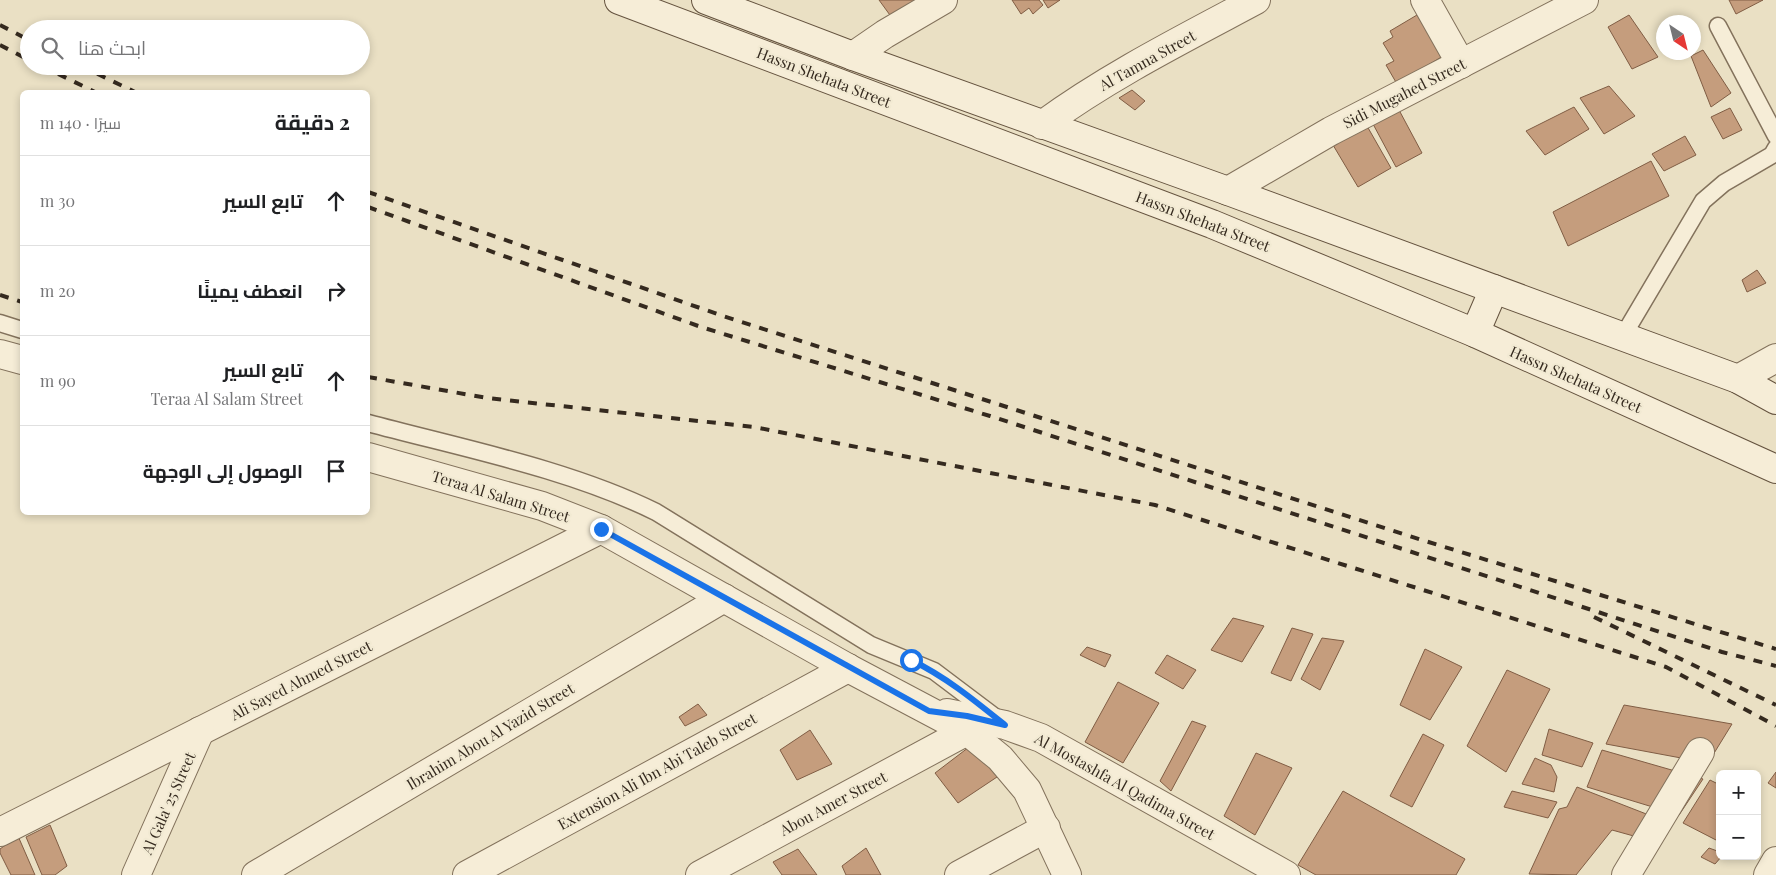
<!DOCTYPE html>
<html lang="ar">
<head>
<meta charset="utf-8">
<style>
	body { margin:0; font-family:"Playfair Display",Cairo,serif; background:#f2f2f2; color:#202124; direction:rtl }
	.controls { position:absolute; right:15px; bottom:15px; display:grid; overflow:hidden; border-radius:8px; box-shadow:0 2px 8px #0003 }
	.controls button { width:45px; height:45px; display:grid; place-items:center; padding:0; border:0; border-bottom:1px solid #e0e0e0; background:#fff; color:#202124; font:25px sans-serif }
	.compass { position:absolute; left:1656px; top:15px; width:45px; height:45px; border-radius:50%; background:#fff; box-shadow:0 2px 8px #0003; rotate:145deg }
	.stop { position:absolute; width:15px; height:15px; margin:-11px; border:4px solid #1a73e8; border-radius:50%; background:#fff }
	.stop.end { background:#1a73e8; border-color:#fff; box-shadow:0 1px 5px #0008 }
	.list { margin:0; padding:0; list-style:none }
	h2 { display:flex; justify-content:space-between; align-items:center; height:65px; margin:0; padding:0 20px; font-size:21px }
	h2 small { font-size:16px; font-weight:400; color:#757577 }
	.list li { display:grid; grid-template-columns:32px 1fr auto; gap:15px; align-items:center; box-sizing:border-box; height:90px; padding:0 20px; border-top:1px solid #e0e0e0 }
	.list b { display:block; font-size:19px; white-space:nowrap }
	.list p { margin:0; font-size:16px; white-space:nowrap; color:#757577 }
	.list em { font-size:16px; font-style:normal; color:#757577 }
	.icon { flex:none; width:28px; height:28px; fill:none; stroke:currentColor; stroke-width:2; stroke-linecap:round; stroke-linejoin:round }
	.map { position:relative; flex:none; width:1776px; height:875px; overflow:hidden; direction:ltr }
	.search { position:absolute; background:#fff; box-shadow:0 2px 8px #0003; left:20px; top:20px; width:350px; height:55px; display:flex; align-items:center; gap:12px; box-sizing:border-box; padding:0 18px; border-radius:28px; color:#757577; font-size:19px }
	.panel { position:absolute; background:#fff; box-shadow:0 2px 8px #0003; left:20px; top:90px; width:350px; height:425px; border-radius:8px; direction:rtl }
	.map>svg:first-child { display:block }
</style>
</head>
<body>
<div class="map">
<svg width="1776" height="875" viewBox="0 0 1776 875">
	<rect width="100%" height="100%" fill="#eae0c4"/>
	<!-- building -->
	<g fill="#c59d7d" stroke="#805d44">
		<polygon points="879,0 926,0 895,22"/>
		<polygon points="1012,0 1039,0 1043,5 1033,14 1029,8 1021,14"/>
		<polygon points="1043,0 1060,0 1048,8"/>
		<polygon points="1729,0 1763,0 1736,14"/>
		<polygon points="1417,15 1443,56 1397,84 1386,65 1394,61 1383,43 1393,37 1390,31"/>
		<polygon points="1629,15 1658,57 1632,69 1608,27"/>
		<polygon points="1703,50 1731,93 1711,107 1691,56"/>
		<polygon points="1609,86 1635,116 1604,134 1580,98"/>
		<polygon points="1132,90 1145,101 1135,110 1119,98"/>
		<polygon points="1574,107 1589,129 1545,155 1526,131"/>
		<polygon points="1730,108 1742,130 1723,139 1711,117"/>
		<polygon points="1399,110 1422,153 1396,167 1373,124"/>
		<polygon points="1367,126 1391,168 1358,187 1333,145"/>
		<polygon points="1685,136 1696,155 1664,171 1652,154"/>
		<polygon points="1651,161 1669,196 1568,246 1553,212"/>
		<polygon points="1757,270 1766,283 1747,292 1742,280"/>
		<polygon points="1233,618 1264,626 1242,662 1211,650"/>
		<polygon points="1292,628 1313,634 1291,681 1271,673"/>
		<polygon points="1322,638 1344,641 1320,690 1301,679"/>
		<polygon points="1087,647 1111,655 1105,667 1080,655"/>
		<polygon points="1425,649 1462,667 1430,720 1400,705"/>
		<polygon points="1167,655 1196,670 1183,689 1155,673"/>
		<polygon points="1507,670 1550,689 1506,772 1467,746"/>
		<polygon points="1118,682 1159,703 1123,763 1085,742"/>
		<polygon points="698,704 707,715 685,726 679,717"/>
		<polygon points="1624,705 1732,724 1708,763 1606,744"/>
		<polygon points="1192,721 1206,726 1171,791 1160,781"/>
		<polygon points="1549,729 1593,743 1582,767 1542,755"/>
		<polygon points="810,730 832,764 797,780 780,750"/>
		<polygon points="1423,734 1444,745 1412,807 1390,796"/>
		<polygon points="973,744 1003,773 958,803 935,773"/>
		<polygon points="1602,750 1703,779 1679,815 1587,787"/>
		<polygon points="1256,753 1292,768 1255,835 1224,816"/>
		<polygon points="1535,758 1551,765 1557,777 1554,792 1522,784"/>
		<polygon points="1776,772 1776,788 1768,783"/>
		<polygon points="1710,780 1720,785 1720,834 1716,840 1683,823"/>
		<polygon points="1577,787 1672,824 1659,843 1612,830 1576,875 1529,874 1559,809 1567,807"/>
		<polygon points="1343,791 1465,859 1456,875 1316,875 1298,865"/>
		<polygon points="1512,791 1557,802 1548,818 1504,807"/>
		<polygon points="50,825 67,866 55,875 42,875 26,837"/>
		<polygon points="18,836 35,875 11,875 0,853 0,849"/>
		<polygon points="866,848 881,875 846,875 842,866"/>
		<polygon points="1709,848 1720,852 1722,856 1715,864 1701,857"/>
		<polygon points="798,849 817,875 782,875 773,862"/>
	</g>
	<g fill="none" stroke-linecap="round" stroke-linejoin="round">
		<!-- lane casing -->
		<g stroke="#83725c" stroke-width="19">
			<g id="lane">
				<polyline points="1718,26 1776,136"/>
				<polyline points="0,323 22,330"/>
				<polyline points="1623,336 1703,201 1724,183 1772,155 1776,148"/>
				<path d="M368,423C461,448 569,469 656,512L871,645L934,671L999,720"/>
			</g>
		</g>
		<!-- street casing -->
		<g stroke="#83725c" stroke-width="30">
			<g id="street">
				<polyline points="1425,0 1461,64"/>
				<polyline points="853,56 885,34 943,0"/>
				<path d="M1042,125C1109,76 1183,39 1256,0"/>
				<polyline points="1228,191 1331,131 1584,0"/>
				<polyline points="0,354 22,360"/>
				<polyline points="1738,379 1776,358"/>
				<polyline points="368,457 542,506 601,529 848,668 967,731 1000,758 1027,790 1067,875"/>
				<polyline points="947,713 1005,725 1041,738 1286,875"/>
				<polyline points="0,832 601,529"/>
				<polyline points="136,875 200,731"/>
				<polyline points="256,875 724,598"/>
				<polyline points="467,875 848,668"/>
				<polyline points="700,875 967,731"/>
				<polyline points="959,875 1046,828"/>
				<polyline points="1626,875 1700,752"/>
				<polyline points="1768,875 1776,861"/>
			</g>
		</g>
		<!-- secondary casing -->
		<g stroke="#65533f" stroke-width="30">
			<g id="secondary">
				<polyline points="619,0 1212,224 1475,333 1776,469"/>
				<polyline points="706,0 853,56 1228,191 1738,379 1776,400"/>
				<polyline points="1475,333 1494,289"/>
			</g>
		</g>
		<!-- lane -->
		<use href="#lane" stroke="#f6edd7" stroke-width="16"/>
		<!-- street -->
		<use href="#street" stroke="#f6edd7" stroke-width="28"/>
		<!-- secondary -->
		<use href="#secondary" stroke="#f6edd7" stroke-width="28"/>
		<!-- rail -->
		<g stroke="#352a1f" stroke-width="4" stroke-dasharray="9 9" stroke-linecap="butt">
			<polyline points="0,25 29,40"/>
			<polyline points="0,45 29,60"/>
			<polyline points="42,66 95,92"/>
			<polyline points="81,66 135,92"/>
			<polyline points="368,192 723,316 1422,540 1776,649"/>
			<polyline points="368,207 701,327 990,416 1722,652 1776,666"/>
			<polyline points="0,295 22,302"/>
			<polyline points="368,377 487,398 754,427 1155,505 1666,667 1776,726"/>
			<polyline points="1594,617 1776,705"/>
		</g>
	</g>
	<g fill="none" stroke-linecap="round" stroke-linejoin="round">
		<!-- route -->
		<path stroke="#1a73e8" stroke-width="6" d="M601,529L929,711L967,716L1005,725C974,700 946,677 911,660"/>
	</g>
	<g text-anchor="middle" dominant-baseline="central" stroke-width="4.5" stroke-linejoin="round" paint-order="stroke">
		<!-- street labels -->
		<g font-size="15" fill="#352a1f" stroke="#f2ead3">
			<text transform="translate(1147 60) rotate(-29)">Al Tamna Street</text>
			<text transform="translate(824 77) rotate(21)">Hassn Shehata Street</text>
			<text transform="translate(1404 93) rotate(-27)">Sidi Mugahed Street</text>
			<text transform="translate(1203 221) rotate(21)">Hassn Shehata Street</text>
			<text transform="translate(1576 379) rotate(24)">Hassn Shehata Street</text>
			<text transform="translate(501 496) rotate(17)">Teraa Al Salam Street</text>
			<text transform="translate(301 680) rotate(-27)">Ali Sayed Ahmed Street</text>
			<text transform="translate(490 736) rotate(-31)">Ibrahim Abou Al Yazid Street</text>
			<text transform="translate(657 771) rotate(-29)">Extension Ali Ibn Abi Taleb Street</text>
			<text transform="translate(1125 786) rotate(29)">Al Mostashfa Al Qadima Street</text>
			<text transform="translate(168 803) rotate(-66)">Al Gala' 25 Street</text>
			<text transform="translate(833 803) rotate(-28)">Abou Amer Street</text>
		</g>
	</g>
</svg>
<div class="controls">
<button>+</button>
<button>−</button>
</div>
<svg class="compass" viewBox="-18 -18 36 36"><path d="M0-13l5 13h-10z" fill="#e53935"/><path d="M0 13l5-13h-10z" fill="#757577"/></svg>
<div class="stop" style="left:911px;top:660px"></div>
<div class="stop end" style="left:601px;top:529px"></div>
<div class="search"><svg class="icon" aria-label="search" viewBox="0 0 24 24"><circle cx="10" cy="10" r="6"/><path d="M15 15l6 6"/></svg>ابحث هنا</div>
<section class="panel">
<h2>2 دقيقة<small>سيرًا · 140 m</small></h2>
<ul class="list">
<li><svg class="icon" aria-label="ahead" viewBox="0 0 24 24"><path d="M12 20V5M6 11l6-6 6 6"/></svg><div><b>تابع السير</b></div><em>30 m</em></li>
<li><svg class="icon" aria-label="right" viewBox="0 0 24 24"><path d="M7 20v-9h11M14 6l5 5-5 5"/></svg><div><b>انعطف يمينًا</b></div><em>20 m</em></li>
<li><svg class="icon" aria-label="ahead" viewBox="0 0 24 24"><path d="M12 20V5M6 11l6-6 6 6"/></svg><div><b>تابع السير</b><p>Teraa Al Salam Street</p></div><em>90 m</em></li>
<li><svg class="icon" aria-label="arrive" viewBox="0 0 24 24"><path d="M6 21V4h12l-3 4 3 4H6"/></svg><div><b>الوصول إلى الوجهة</b></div></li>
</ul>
</section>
</div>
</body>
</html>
